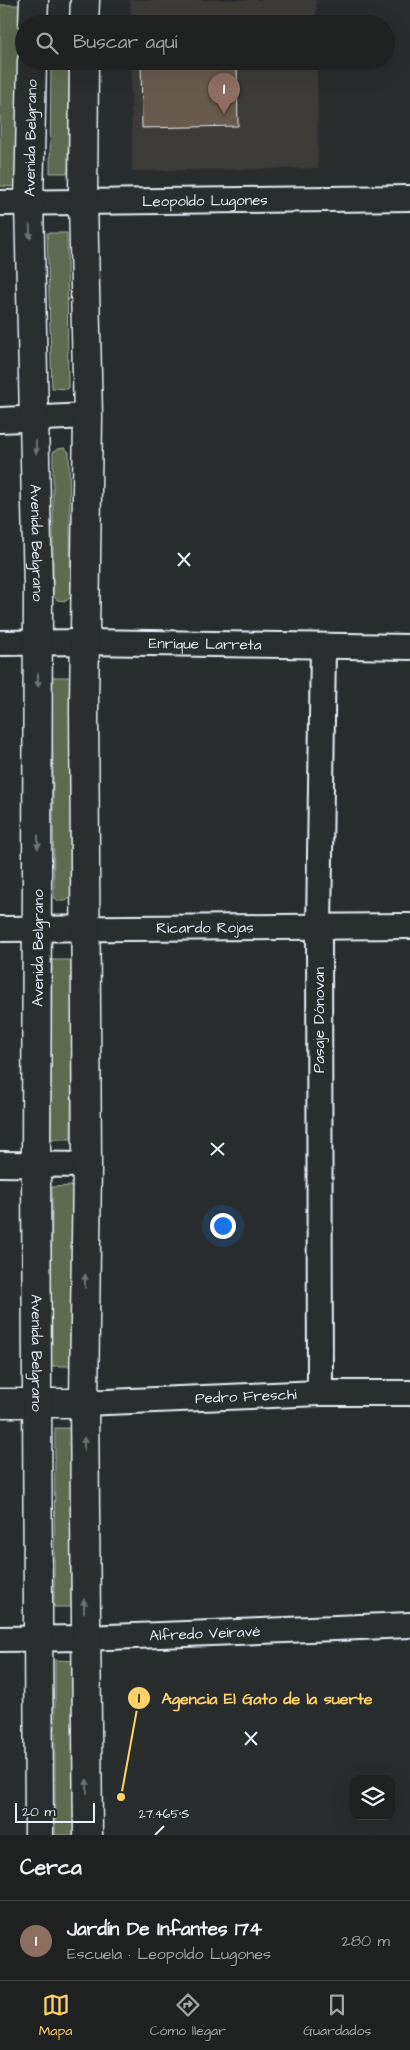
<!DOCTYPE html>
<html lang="es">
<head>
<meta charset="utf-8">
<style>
	body { margin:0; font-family:"Architects Daughter",sans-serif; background:#282a2a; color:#f1f3f6 }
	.controls { position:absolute; right:15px; bottom:15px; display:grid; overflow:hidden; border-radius:10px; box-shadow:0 5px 20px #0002 }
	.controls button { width:45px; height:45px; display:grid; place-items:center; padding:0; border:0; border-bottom:1px solid #3d3f40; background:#202222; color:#f1f3f6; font:25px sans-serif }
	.scale { position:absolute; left:15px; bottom:12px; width:80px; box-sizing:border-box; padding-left:5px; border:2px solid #e8f1f8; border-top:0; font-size:14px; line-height:18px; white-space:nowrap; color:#e8f1f8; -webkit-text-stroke:4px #2a2d2e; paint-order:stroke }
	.you { position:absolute; left:222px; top:1225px; width:18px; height:18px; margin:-12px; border:4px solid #fff; border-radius:50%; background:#1a73e8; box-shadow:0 0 0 8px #1a73e833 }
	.badge { display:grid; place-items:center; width:32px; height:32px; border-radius:50%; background:#ffd166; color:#fff; font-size:16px; font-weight:700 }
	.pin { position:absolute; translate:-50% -41px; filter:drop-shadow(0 1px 2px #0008) }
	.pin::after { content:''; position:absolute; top:26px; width:18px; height:15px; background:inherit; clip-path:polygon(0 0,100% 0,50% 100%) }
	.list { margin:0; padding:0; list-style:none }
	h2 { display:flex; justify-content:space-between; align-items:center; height:65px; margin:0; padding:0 20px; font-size:21px }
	h2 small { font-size:16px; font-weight:400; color:#a2a4a5 }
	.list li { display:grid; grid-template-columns:32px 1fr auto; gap:15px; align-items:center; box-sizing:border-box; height:80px; padding:0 20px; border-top:1px solid #3d3f40 }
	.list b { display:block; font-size:19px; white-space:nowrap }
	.list p { margin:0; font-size:16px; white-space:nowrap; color:#a2a4a5 }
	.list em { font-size:16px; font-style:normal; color:#a2a4a5 }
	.icon { flex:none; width:28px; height:28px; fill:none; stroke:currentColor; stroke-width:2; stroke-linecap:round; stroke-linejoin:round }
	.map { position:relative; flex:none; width:410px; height:1835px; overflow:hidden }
	.search { position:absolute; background:#202222; box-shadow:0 5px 20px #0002; left:15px; right:15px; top:15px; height:55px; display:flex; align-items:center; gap:12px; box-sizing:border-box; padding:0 18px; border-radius:28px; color:#a2a4a5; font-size:19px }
	.sheet { height:145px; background:#202222 }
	nav { display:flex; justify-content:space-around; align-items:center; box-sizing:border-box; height:70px; border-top:1px solid #3d3f40; background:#202222; font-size:14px; color:#a2a4a5 }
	nav a { display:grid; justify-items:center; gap:2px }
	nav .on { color:#ffd166 }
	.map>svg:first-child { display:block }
</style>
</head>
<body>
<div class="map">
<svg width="410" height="1835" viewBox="0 0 410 1835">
	<rect width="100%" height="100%" fill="#2a2d2e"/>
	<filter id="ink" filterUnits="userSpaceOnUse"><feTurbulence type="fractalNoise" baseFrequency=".02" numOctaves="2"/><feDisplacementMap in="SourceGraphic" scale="10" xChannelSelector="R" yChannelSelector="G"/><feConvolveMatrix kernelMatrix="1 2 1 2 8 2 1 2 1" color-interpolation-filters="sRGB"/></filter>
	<g filter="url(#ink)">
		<!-- built -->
		<g fill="#3c3a38">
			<polygon points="130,0 316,0 316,24 131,24"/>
			<polygon points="131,61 317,61 318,168 132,171"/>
		</g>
		<!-- green -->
		<g fill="#5e6a51" stroke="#a3aea4">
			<polygon points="0,5 19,5 18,187 0,186"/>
			<polygon points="51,61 69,61 68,173 50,173"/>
			<polygon points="47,233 67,233 68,389 52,388"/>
			<polygon points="64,448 69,452 71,597 66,601 57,600 53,595 53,452 58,449"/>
			<polygon points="52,677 71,677 71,897 66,901 58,901 54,897"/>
			<polygon points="52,960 72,960 71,1139 51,1139"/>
			<polygon points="72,1186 71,1366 51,1366 52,1187"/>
			<polygon points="55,1428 75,1428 74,1607 54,1607"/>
			<polygon points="55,1660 75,1661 74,1835 55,1835"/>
		</g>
		<!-- building -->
		<polygon fill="#675a4e" stroke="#e8f1f8" points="141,61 237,61 238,126 142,128"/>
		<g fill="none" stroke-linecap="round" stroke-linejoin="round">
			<!-- minor casing -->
			<g stroke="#e8f1f8" stroke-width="28">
				<g id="minor">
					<path id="s1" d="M0,203L410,198"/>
					<polyline points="0,420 88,416"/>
					<path id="s2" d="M0,643L85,642L410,647"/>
					<path id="s3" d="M0,929L410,926"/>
					<polyline points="0,1164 87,1165"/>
					<polyline points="320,1393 319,926 323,647"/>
					<path id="s4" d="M84,1403L320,1393H410"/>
					<path id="s5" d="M0,1639L84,1638L410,1625"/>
				</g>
			</g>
			<!-- tertiary casing -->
			<g stroke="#e8f1f8" stroke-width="31">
				<polyline id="tertiary" points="0,1403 84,1403"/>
			</g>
			<!-- secondary casing -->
			<g stroke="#e8f1f8" stroke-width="31">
				<g id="secondary">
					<polyline points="33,24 34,0"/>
					<polyline points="84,24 85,0"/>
					<path id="s6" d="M32,61L29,203L38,590L36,1164L39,1835"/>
					<polyline points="84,61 83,202 88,416 84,706 87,1165 84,1403 88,1835"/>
				</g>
			</g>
			<!-- minor -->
			<use href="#minor" stroke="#2a2d2e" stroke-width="24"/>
			<!-- tertiary -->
			<use href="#tertiary" stroke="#2a2d2e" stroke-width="28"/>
			<!-- secondary -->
			<use href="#secondary" stroke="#2a2d2e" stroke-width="28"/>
		</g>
		<!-- one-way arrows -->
		<defs><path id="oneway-solid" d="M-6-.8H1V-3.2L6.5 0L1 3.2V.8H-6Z" transform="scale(1.25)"/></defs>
		<g fill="#6c7275">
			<use href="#oneway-solid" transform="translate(30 232) rotate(88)"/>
			<use href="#oneway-solid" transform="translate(36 447) rotate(89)"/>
			<use href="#oneway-solid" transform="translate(38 680) rotate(90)"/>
			<use href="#oneway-solid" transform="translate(38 842) rotate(90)"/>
			<use href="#oneway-solid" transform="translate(85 1281) rotate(-89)"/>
			<use href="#oneway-solid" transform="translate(84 1444) rotate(-90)"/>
			<use href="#oneway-solid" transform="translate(84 1606) rotate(-90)"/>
			<use href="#oneway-solid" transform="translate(87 1786) rotate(-91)"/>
		</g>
	</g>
	<!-- ticks -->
	<path fill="none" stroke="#e8f1f8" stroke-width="2" d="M178,553L190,566M178,566L190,553M211,1143L224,1155M211,1155L224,1143M245,1732L257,1745M245,1745L257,1732M155,1835L164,1826"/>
	<g text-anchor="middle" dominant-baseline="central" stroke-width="4" stroke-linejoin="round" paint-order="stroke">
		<!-- street labels -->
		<g font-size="15" fill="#e8f1f8" stroke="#2a2d2e">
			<text transform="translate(31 138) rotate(-89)">Avenida Belgrano</text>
			<text stroke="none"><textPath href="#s1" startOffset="205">Leopoldo Lugones</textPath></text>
			<text stroke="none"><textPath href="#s6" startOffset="482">Avenida Belgrano</textPath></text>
			<text stroke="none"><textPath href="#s2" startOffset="205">Enrique Larreta</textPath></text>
			<text stroke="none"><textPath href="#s3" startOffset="205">Ricardo Rojas</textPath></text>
			<text transform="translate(38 948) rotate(-90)">Avenida Belgrano</text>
			<text transform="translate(319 1020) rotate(-90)">Pasaje Dónovan</text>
			<text stroke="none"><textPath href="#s6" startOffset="1292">Avenida Belgrano</textPath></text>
			<text stroke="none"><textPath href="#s4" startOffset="162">Pedro Freschi</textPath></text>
			<text stroke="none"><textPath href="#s5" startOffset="205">Alfredo Veiravé</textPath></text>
		</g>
	</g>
	<g font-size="12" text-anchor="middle" fill="#e8f1f8" stroke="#2a2d2e" stroke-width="4" stroke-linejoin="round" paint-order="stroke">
		<text x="164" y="1818">27.465°S</text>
	</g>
	<!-- callouts -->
	<path fill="none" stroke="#ffd166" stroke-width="2" d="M121 1797L139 1698"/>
	<g fill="#ffd166" stroke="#2a2d2e" stroke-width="2">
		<circle cx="121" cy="1797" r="5"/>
		<circle cx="139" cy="1698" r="12"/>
	</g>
	<g font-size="15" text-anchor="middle" font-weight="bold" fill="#111">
		<text x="139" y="1703">1</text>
	</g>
	<g font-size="16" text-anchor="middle" font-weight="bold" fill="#ffd166" stroke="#2a2d2e" stroke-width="4" stroke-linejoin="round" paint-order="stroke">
		<text x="267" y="1704">Agencia El Gato de la suerte</text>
	</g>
</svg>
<div class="controls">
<button><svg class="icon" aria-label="layers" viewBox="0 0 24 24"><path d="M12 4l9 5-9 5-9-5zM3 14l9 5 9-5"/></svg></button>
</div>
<div class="scale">20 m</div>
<div class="you"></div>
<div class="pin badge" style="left:224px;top:114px;background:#8d6e63">1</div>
<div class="search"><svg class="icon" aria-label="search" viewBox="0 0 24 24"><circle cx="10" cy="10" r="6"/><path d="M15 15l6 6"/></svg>Buscar aquí</div>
</div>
<section class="sheet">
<h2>Cerca<small></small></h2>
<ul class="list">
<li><span class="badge" style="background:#8d6e63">1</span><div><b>Jardín De Infantes 174</b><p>Escuela · Leopoldo Lugones</p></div><em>280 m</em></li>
</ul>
</section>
<nav>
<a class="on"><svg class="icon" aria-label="map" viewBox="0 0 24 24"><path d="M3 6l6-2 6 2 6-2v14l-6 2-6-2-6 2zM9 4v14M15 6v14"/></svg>Mapa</a>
<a><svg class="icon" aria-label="directions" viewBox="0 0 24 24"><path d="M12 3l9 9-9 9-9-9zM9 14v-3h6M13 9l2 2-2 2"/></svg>Cómo llegar</a>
<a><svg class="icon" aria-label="saved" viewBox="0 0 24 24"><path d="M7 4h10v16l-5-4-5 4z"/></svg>Guardados</a>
</nav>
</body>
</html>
